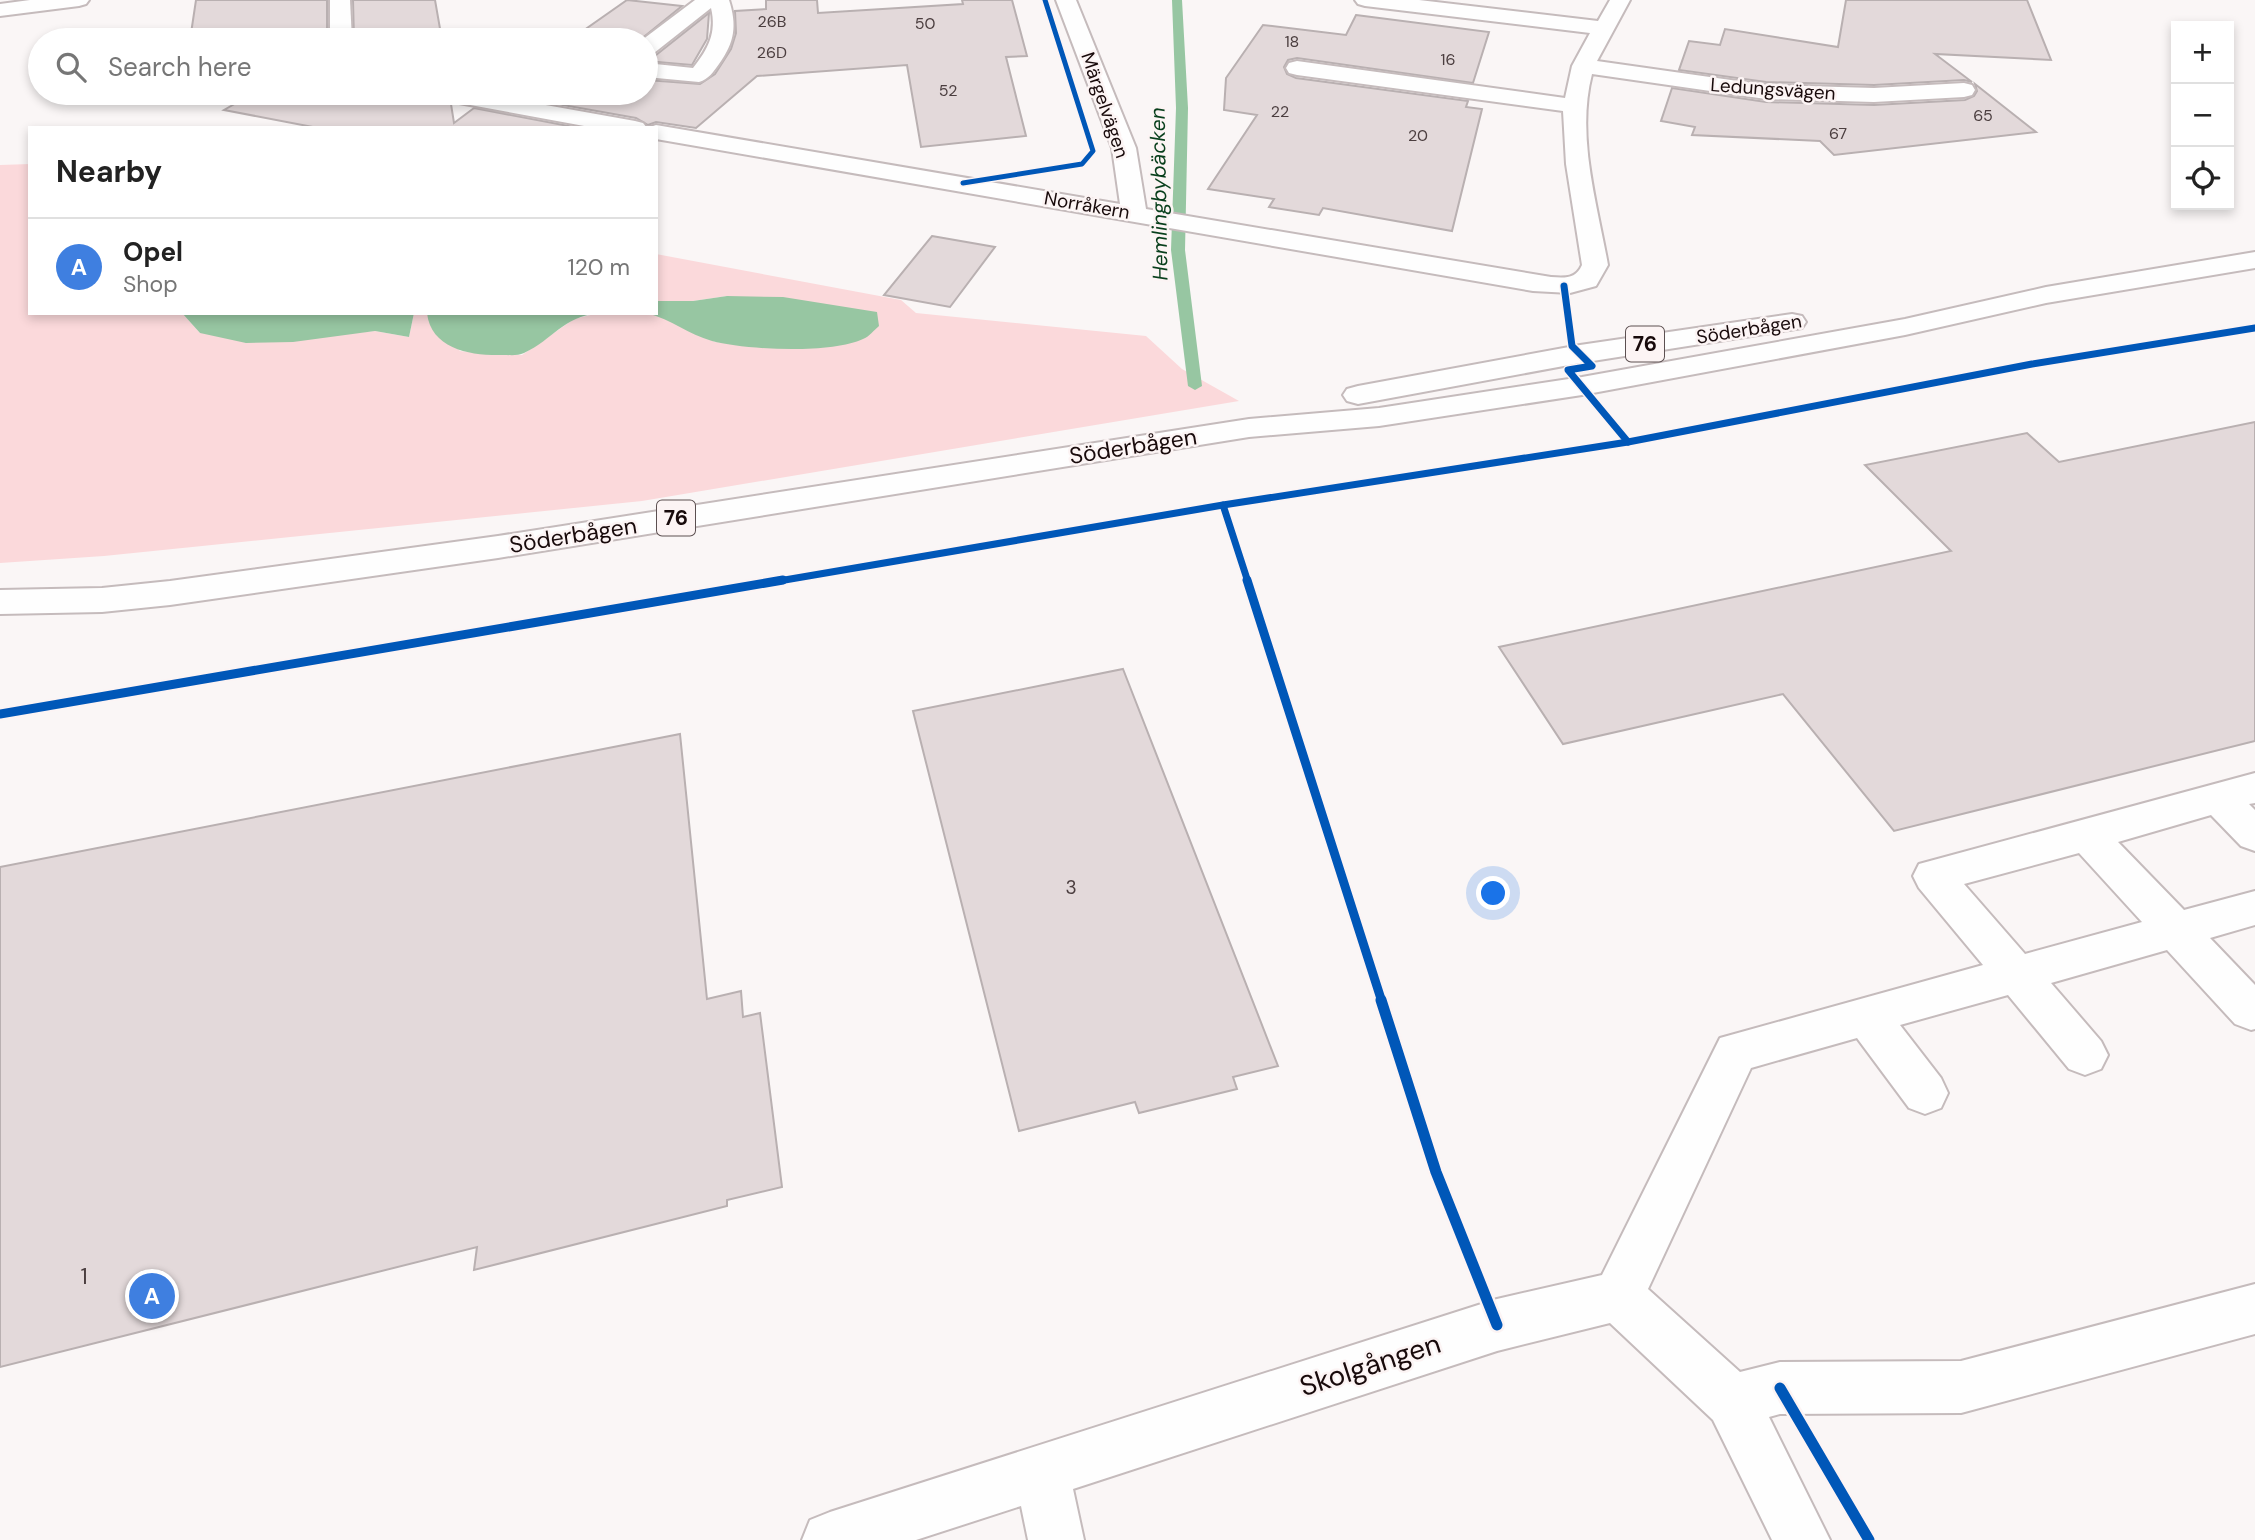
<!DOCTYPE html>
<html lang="en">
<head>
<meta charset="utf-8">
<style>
	body { margin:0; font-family:"DM Sans",sans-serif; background:#f6f6f6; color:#222 }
	.controls { position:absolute; right:21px; top:21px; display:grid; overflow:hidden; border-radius:0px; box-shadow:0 4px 10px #0003 }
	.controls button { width:63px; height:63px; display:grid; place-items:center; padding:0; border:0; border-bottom:2px solid #e0e0e0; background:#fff; color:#222; font:35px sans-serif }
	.you { position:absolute; left:1494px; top:894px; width:24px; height:24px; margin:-18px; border:5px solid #fff; border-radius:50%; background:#1a73e8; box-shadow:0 0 0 10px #1a73e833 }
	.badge { display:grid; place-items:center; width:46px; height:46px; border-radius:50%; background:#ea580c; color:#fff; font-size:23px; font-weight:700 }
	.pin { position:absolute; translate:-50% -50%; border:4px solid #fff; box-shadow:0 2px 7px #0006 }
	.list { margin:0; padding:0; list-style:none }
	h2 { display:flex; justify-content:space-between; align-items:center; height:91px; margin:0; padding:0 28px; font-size:30px }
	h2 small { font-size:23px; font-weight:400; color:#767676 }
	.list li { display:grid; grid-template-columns:46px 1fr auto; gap:21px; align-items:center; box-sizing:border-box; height:98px; padding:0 28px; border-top:2px solid #e0e0e0 }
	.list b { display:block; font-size:26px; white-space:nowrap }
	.list p { margin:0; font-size:23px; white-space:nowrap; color:#767676 }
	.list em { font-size:23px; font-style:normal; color:#767676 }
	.icon { flex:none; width:38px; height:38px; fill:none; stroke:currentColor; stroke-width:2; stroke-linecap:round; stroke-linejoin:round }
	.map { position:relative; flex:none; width:2255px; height:1540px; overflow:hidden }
	.search { position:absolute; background:#fff; box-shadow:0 4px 10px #0003; left:28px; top:28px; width:630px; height:77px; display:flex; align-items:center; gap:18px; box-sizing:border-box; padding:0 24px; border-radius:38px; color:#767676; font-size:26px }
	.panel { position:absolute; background:#fff; box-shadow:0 4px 10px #0003; left:28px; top:126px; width:630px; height:189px; border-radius:0px }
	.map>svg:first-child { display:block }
</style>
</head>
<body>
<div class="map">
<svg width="2255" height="1540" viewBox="0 0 2255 1540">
	<rect width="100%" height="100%" fill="#faf6f6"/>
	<!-- green -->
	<polygon fill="#fbd9db" points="30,164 30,313 182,313 200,333 334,335 375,331 409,337 414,313 427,313 460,351 495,355 522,355 574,319 599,313 647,313 668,319 715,342 788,348 727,296 693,301 656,301 656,254 901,300 916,313 1146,336 1182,369 1239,401 642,501 104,556 0,563 0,165"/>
	<!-- water -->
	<g fill="#97c6a2">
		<path d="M727,296L783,297L877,312L879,326C874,330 869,337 863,339C832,354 745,350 712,341C688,334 672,320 647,313H656V301H693Z"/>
		<polygon points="182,313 414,313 409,337 375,331 293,342 246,343 200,333"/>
		<path d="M427,313H599C562,317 554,339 524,353C518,356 510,355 503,355C473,356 431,350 427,313Z"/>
	</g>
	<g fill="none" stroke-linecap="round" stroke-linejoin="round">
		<!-- stream -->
		<polygon fill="#97c6a2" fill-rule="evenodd" points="1172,0 1182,0 1188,108 1185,250 1202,386 1195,390 1188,386 1171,250 1176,108"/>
	</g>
	<!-- building -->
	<g fill="#e3d9da" stroke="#b9b0b1" stroke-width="2">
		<polygon points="196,0 327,0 327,40 190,40"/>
		<polygon points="353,0 435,0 442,40 354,40"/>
		<polygon points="627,0 682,6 640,40 570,40"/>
		<polygon points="766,0 817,0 818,13 963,4 962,0 1012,0 1027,56 1006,57 1026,136 921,147 907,65 757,76 696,128 656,122 648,125 636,118 495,93 646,93 646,80 700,84 715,74 731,49 736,33 735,11 766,9"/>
		<polygon points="1846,0 2027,0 2051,60 1935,54 1972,82 1964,80 1874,85 1766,82 1679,70 1689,41 1720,45 1725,29 1838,47"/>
		<polygon points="709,13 707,39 692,65 646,61 646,56 656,55"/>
		<polygon points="1356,15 1489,32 1473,83 1297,58 1288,60 1284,67 1287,74 1296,78 1468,101 1466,107 1482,109 1452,231 1323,208 1319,215 1269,207 1274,199 1208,189 1257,115 1224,110 1226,78 1263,25 1346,35"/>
		<polygon points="1975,84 2036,132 1834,155 1820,141 1692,135 1695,127 1661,121 1672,88 1766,102 1874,105 1965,100 1974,96 1977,91"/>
		<polygon points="254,93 429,93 434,101 451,104 454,123 474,108 579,128 318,128 224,110"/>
		<polygon points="932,236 995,247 950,307 884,295"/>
		<polygon points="2255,422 2255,741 1894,831 1783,694 1563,744 1499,647 1951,551 1865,465 2027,433 2059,462"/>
		<polygon points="1123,669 1278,1066 1233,1077 1237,1089 1139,1113 1135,1102 1019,1131 913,711"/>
		<polygon points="680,734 707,999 741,991 743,1017 760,1013 782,1187 727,1200 727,1206 474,1270 477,1247 0,1367 0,867"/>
	</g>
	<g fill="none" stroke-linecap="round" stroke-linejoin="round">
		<!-- minor casing -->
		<g stroke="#c5bbbc" stroke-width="4">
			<g id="minor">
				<polygon points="30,0 89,0 86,4 79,6 0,16 0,4"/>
				<polygon points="330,0 350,0 352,40 330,40"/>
				<path d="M695,0H729C737,25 735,42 719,64C713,72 709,79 699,82L646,77V63L693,68C708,49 717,33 711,8L654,53L646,54V40H642Z"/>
				<path d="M1056,0H1076L1136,148L1146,209L1551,277C1565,278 1576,279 1582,265L1566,164L1563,111L1297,75L1289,73L1286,68L1289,63L1297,61L1565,98L1572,66L1590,33L1365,6L1358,4L1355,0H1419L1598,21L1610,0H1630L1597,61L1766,85L1874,88L1964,83L1972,85L1975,90L1972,95L1964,97L1874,102L1766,99L1592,74C1576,136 1597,203 1608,265L1596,286L1570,293L1533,291L656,139V128H647L656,125L1120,204L1112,148Z"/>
				<polygon points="432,93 479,93 635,121 643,123 647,128 595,128 443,100 435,98"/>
				<path d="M2255,773V803L2249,804L2255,810V851L2241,846L2211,815L2118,842L2184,910L2255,891V925L2210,938L2255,985V1029L2251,1030L2235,1024L2167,950L2051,983L2101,1041L2108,1055L2101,1069L2085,1075L2069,1069L2008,995L1900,1025L1941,1078L1948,1093L1941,1108L1925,1114L1909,1108L1857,1038L1751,1068L1648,1289L1740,1372L1780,1362L1961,1361L2255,1284V1334L1961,1413L1780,1414L1769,1417L1830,1540H1772L1713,1420L1610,1323L1497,1351L1073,1489L1084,1540H1028L1021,1506L916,1540H802L810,1520L830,1512L1497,1299L1602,1275L1720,1038L1983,965L1919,888L1913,876L1919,864ZM2079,853L2142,922L2025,954L1964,884Z"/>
			</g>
		</g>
		<!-- major casing -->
		<g stroke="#c5bbbc" stroke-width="4">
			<g id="major">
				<polygon points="2255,252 2255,268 2046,303 1905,335 1582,395 1379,426 1249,437 498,558 170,605 102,612 0,614 0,590 102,588 170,581 498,536 1249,419 1379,408 1582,377 1905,319 2046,287"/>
				<polygon points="1792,314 1802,316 1806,322 1802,328 1580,363 1358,404 1347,401 1343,395 1347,389 1358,386 1580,345"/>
			</g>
		</g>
		<!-- minor -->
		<use href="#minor" fill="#fefefe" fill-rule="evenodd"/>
		<!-- major -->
		<use href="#major" fill="#fefefe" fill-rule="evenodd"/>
		<!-- cycleway-far3 casing -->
		<g stroke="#fcf4f4" stroke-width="8">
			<polyline id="cycleway-far3" points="963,183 1082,164 1093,151 1045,0"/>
		</g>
		<!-- cycleway-far2 casing -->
		<g stroke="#fcf4f4" stroke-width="10">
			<g id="cycleway-far2">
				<polyline points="1564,286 1572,346 1592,366 1568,370 1628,442"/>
				<polyline points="1223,505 1248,582"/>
				<polyline points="773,582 1223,505 1628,442 2032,364 2255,328"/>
			</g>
		</g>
		<!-- cycleway-far1 casing -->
		<g stroke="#fcf4f4" stroke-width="13">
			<g id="cycleway-far1">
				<polyline points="1247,580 1382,1002"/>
				<polyline points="0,714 783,580"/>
			</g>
		</g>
		<!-- cycleway casing -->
		<g stroke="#fcf4f4" stroke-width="16">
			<g id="cycleway">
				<polyline points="1381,1000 1436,1172 1497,1325"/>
				<polyline points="1780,1388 1869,1540"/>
			</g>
		</g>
		<!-- cycleway-far3 -->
		<use href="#cycleway-far3" stroke="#0057b8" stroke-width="5"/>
		<!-- cycleway-far2 -->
		<use href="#cycleway-far2" stroke="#0057b8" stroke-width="7"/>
		<!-- cycleway-far1 -->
		<use href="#cycleway-far1" stroke="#0057b8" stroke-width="9"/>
		<!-- cycleway -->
		<use href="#cycleway" stroke="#0057b8" stroke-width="11"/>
	</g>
	<g text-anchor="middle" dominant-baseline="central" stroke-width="5" stroke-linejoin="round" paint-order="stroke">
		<!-- far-number labels -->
		<g font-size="16" fill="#4b3e3f">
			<text x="772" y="21">26B</text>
			<text x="925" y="23">50</text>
			<text x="1292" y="41">18</text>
			<text x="772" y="52">26D</text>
			<text x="1448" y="59">16</text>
			<text x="948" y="90">52</text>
			<text x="1280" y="111">22</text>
			<text x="1983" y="115">65</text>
			<text x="1838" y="133">67</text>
			<text x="1418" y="135">20</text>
		</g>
		<!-- far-street labels -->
		<g font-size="19" fill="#180a0b" stroke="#fcf4f4">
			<text transform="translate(1773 89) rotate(4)">Ledungsvägen</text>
			<text transform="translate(1105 105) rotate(71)">Märgelvägen</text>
			<text transform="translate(1087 205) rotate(10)">Norråkern</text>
			<text transform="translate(1749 329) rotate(-9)">Söderbågen</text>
		</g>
		<!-- number labels -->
		<g font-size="19" fill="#4b3e3f">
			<text x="1071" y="887">3</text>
		</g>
		<!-- far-water labels -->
		<g font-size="21" font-style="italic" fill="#083f1c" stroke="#fcf4f4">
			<text transform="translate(1159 194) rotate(-91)">Hemlingbybäcken</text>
		</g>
		<!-- shield labels -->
		<g fill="#fcf4f4" stroke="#5c5051" stroke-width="2">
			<rect x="1626" y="326.5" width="38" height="35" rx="5"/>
			<rect x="657" y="500.5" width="38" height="35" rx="5"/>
		</g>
		<g font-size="21" font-weight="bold" fill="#180a0b">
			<text x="1645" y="344">76</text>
			<text x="676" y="518">76</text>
		</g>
		<!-- street labels -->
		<g font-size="23" fill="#180a0b" stroke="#fcf4f4">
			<text transform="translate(1133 446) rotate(-9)">Söderbågen</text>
			<text transform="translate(573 535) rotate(-9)">Söderbågen</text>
		</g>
		<!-- near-number labels -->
		<g font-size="23" fill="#4b3e3f">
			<text x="84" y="1276">1</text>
		</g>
		<!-- near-street labels -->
		<g font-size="28" fill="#180a0b" stroke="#fcf4f4">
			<text transform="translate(1370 1365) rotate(-18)">Skolgången</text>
		</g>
	</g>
</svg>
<div class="controls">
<button>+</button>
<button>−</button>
<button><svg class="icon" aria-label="locate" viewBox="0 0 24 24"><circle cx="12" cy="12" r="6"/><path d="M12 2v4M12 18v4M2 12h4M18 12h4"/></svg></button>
</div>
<div class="you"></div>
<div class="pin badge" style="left:152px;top:1296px;background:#3f7fe0">A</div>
<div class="search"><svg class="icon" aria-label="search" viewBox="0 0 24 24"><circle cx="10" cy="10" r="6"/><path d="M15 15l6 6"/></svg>Search here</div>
<section class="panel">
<h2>Nearby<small></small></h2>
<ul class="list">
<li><span class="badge" style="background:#3f7fe0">A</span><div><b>Opel</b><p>Shop</p></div><em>120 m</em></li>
</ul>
</section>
</div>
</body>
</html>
